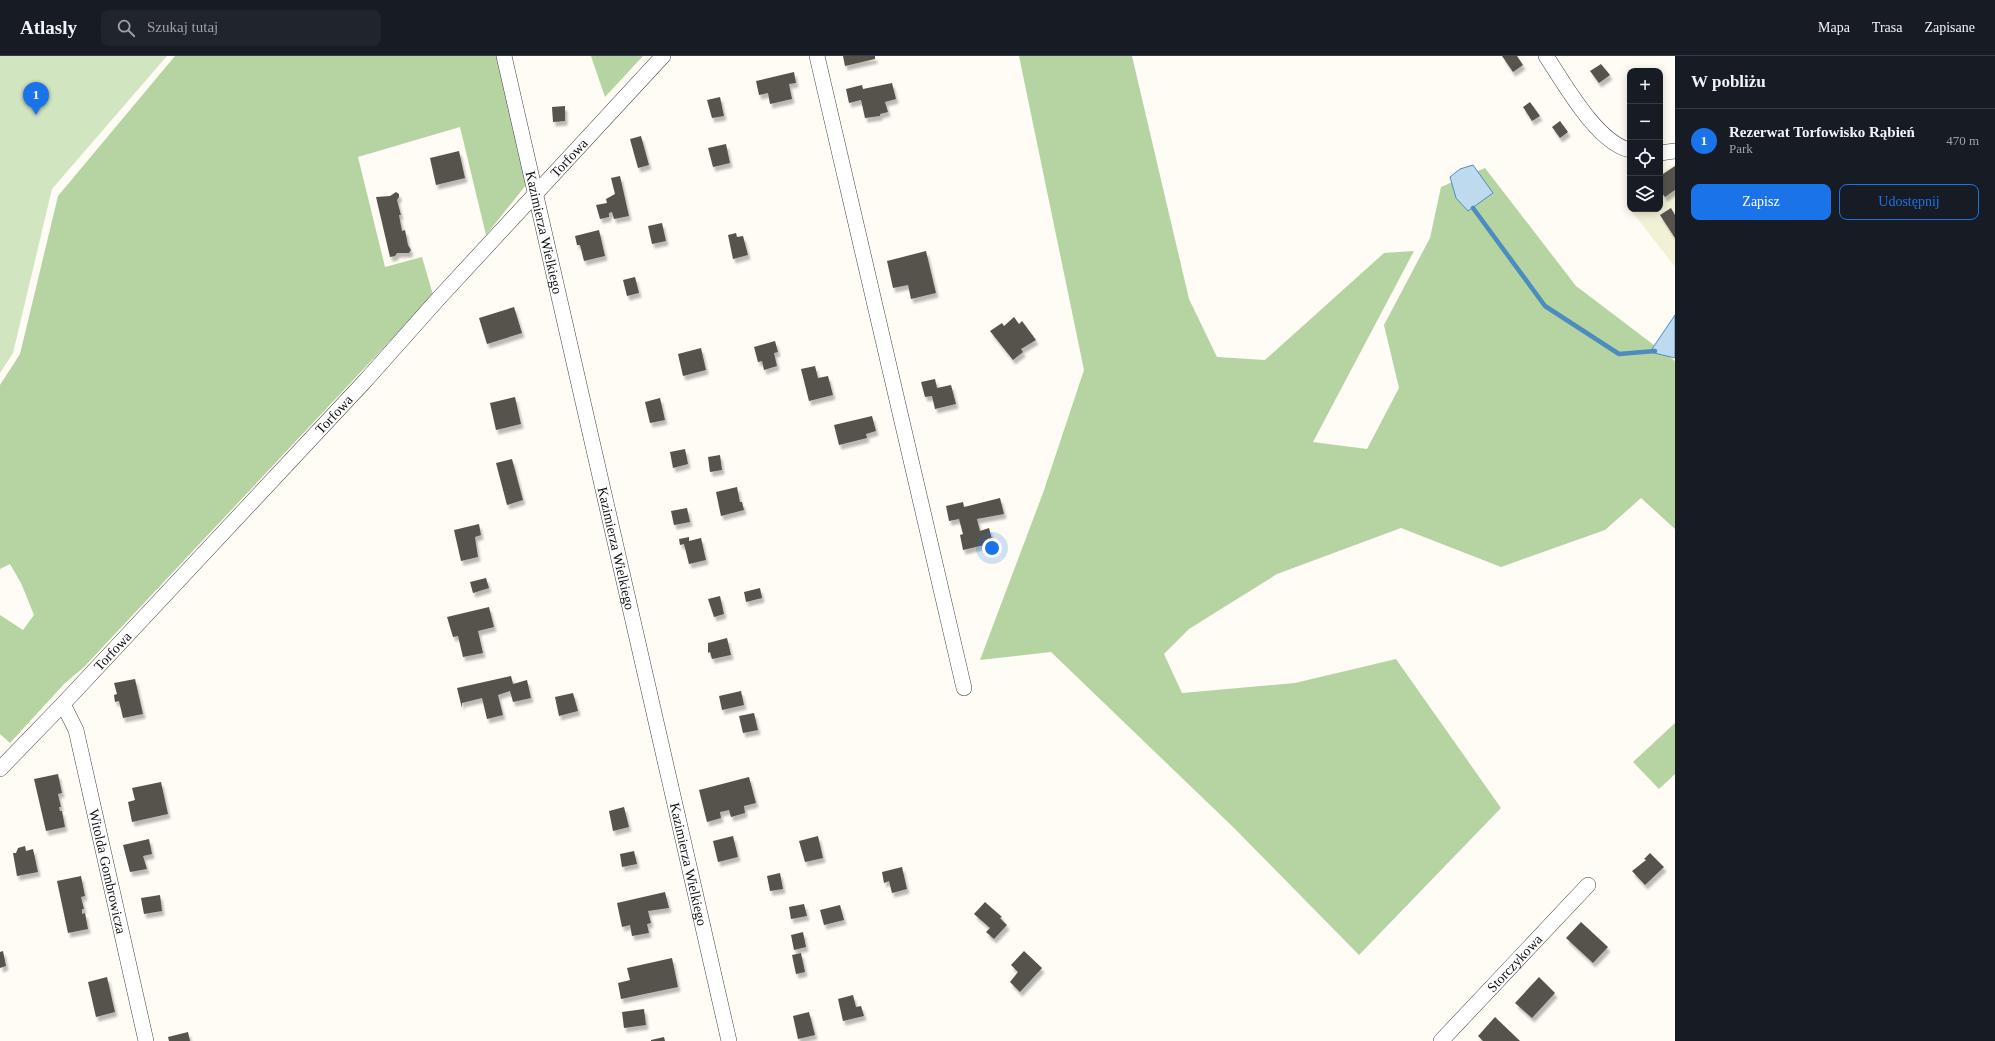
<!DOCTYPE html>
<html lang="pl">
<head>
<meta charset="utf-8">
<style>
	body { margin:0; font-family:Georgia,serif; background:#20242c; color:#f1f3f6 }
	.controls { position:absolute; right:12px; top:12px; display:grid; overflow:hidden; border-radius:8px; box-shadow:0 2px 10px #0003 }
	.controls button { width:36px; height:36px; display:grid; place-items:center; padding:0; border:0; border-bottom:1px solid #363941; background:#171b24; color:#f1f3f6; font:20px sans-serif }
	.you { position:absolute; left:992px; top:492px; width:14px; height:14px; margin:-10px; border:3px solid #fff; border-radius:50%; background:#1a73e8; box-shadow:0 0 0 6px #1a73e833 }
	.badge { display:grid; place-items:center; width:26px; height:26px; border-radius:50%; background:#1a73e8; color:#fff; font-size:13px; font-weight:700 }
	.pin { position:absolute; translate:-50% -33px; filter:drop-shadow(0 1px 2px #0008) }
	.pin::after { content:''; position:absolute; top:21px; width:14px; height:12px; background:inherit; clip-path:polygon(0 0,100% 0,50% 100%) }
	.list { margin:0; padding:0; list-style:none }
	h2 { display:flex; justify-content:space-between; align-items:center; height:52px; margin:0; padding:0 16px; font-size:17px }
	h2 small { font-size:13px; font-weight:400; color:#9ea1a6 }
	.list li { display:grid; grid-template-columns:26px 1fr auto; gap:12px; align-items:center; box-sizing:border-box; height:64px; padding:0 16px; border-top:1px solid #363941 }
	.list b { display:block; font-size:15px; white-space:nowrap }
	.list p { margin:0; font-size:13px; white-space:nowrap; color:#9ea1a6 }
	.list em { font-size:13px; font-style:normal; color:#9ea1a6 }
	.actions { display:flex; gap:8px; padding:12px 16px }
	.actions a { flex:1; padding:9px 0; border:1px solid #1a73e8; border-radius:8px; text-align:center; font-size:14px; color:#1a73e8 }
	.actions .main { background:#1a73e8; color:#fff }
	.icon { flex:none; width:22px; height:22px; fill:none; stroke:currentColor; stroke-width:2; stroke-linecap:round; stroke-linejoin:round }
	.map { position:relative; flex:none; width:1675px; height:985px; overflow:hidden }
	header { display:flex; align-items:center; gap:24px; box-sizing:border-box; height:56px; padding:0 20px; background:#171b24; border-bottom:1px solid #363941 }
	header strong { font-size:19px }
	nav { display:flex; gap:22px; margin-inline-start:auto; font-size:14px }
	.search { width:280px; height:36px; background:#20242c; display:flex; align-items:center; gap:10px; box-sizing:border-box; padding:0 14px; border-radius:8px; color:#9ea1a6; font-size:15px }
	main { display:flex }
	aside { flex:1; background:#171b24 }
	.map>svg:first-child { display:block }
</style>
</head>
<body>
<header>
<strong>Atlasly</strong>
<div class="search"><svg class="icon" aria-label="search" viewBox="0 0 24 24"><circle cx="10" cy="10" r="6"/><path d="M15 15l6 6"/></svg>Szukaj tutaj</div>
<nav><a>Mapa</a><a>Trasa</a><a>Zapisane</a></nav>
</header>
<main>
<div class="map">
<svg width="1675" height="985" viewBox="0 0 1675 985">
	<defs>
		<filter id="shadow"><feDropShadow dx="2.5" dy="4.5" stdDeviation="1" flood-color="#0004"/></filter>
	</defs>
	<rect width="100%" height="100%" fill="#fefcf4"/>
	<!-- farmland -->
	<polygon fill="#f1f1d6" points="1675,107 1675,211 1630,153 1660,153 1660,118"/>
	<!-- green -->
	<polygon fill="#d1e5c1" points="0,0 167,0 52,133 13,297 0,317"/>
	<!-- forest -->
	<g fill="#b5d4a2">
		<polygon points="175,0 498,0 526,129 486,179 460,71 358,101 385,211 422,201 433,239 84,611 64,628 10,687 0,678 0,559 23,574 34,559 21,527 10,508 0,513 0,329 20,298 58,140"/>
		<polygon points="591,0 643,0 605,41"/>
		<polygon points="1019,0 1132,0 1189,243 1217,301 1265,304 1384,197 1414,195 1313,386 1367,393 1399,332 1384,269 1430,182 1441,131 1485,112 1576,230 1675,305 1675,473 1641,442 1605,474 1501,511 1401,472 1277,518 1189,573 1164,598 1182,637 1295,627 1396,603 1501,752 1359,899 1234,772 1051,596 980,604 1043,437 1084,314"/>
		<polygon points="1675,667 1675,718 1659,733 1633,706"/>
	</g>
	<!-- water -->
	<g fill="#bedaef" stroke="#4e8bbe">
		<polygon points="1473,109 1493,137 1468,155 1456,142 1450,121 1460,113"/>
		<polygon points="1675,259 1675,302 1650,296"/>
	</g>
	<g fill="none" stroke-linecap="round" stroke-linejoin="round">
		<!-- stream -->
		<polyline stroke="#4e8bbe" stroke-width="4.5" points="1473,152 1545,250 1619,298 1655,295"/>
	</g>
	<!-- building -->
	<g fill="#57524d" filter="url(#shadow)">
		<polygon points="843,0 875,0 875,3 845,10"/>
		<polygon points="1502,0 1517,0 1523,9 1513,16"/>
		<polygon points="1601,8 1610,19 1599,27 1590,15"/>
		<polygon points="794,16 796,27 789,28 792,43 770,48 768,37 759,39 756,25"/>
		<polygon points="892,27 896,43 885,46 888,56 880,58 880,60 865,62 861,44 849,47 846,33 862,29 863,33"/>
		<polygon points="720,41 724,60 712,62 707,44"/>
		<polygon points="1530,46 1540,60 1532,65 1523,51"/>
		<polygon points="565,50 565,65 553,66 552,51"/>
		<polygon points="1560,65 1568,76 1560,82 1552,71"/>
		<polygon points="641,80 649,109 638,112 630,83"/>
		<polygon points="726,88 730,107 713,111 708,92"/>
		<polygon points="459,95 465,122 436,129 430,102"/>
		<polygon points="1675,110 1675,134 1665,141 1660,134 1660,120"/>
		<polygon points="620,120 629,160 614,163 612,156 609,157 609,161 600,163 596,149 607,147 606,143 615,138 611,122"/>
		<polygon points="396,136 399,138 399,141 397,144 401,159 399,159 402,175 405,174 408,189 411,194 409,197 397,197 395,200 390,201 376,141 390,140"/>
		<polygon points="1671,152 1675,159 1675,182 1660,159"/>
		<polygon points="662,167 666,185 652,188 648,170"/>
		<polygon points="599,174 605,200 584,205 580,189 577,189 575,180"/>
		<polygon points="736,177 737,181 743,180 748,199 733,203 728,179"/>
		<polygon points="926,195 936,237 911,243 908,229 893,232 887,205"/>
		<polygon points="635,221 639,237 627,240 623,224"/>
		<polygon points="514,251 522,277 487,288 479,262"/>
		<polygon points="1014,261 1019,268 1022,265 1036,284 1021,293 1023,296 1013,304 990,275 1002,267 1004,270"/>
		<polygon points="775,285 778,296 774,297 777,310 764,314 762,305 758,306 754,291"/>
		<polygon points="701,292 706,314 683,320 678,298"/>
		<polygon points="815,310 818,322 828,320 833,339 809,345 801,313"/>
		<polygon points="935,323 937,332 951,329 956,348 935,353 932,340 925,341 921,326"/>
		<polygon points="515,341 521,368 496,374 490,347"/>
		<polygon points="660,342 665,364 650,367 645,346"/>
		<polygon points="872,360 876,375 866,378 867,382 839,389 834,369"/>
		<polygon points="685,393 688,408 673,412 670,396"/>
		<polygon points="720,399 722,414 710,416 708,401"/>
		<polygon points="512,403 523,444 507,449 496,407"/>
		<polygon points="737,431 740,446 742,446 744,454 721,460 716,436"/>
		<polygon points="1000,442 1004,458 977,463 980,475 989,472 993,487 963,494 960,479 963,478 959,463 949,465 946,450 963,446 964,451"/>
		<polygon points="687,452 690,466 674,469 671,455"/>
		<polygon points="479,468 481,479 475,481 478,501 461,505 454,474"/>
		<polygon points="689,481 689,485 701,482 706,504 689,508 684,488 680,489 679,483"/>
		<polygon points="486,522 489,532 473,537 470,526"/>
		<polygon points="760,532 762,542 746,546 744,536"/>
		<polygon points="720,540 724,558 714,561 708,543"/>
		<polygon points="489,551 494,571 478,575 483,597 463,601 458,580 453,581 447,561"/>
		<polygon points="727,582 731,599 712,603 710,596 708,597 708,587"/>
		<polygon points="511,620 513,628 527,624 531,642 513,646 510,635 498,639 503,659 487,663 482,642 462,647 462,652 457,632"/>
		<polygon points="135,623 143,658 123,662 119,645 115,646 114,639 117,638 114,627"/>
		<polygon points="741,635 744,649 722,654 719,640"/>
		<polygon points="573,637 578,655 559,660 555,641"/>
		<polygon points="754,657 758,674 743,677 739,660"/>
		<polygon points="58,718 62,737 58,738 61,751 59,751 60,755 62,755 65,771 46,775 34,723"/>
		<polygon points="749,721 756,747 744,750 745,757 731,761 729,754 720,756 721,762 707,766 699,734"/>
		<polygon points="161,726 168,758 132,766 128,746 135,744 132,732"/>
		<polygon points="624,751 629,771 613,775 609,755"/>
		<polygon points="733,780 738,801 718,806 713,785"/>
		<polygon points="818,780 823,802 805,806 799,785"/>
		<polygon points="149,783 152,798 143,800 147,813 130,816 123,789"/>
		<polygon points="25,790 26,795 33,793 38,816 17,820 13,797 16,797 18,792"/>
		<polygon points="634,795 637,808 622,811 620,798"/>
		<polygon points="1650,797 1664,811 1645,829 1632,815 1646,804 1644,803"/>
		<polygon points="902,811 907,833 892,837 889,825 884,827 882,816"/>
		<polygon points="780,817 783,833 770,835 767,820"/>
		<polygon points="81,820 85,840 81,841 84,853 82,853 82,858 85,857 88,873 68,877 57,825"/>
		<polygon points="665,836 669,852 648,855 651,867 647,868 649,877 632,880 630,869 622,871 617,847"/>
		<polygon points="160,839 162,855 144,858 141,842"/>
		<polygon points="985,846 1002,861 1000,862 1007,869 994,883 986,876 990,872 974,858"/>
		<polygon points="804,848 807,860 791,863 789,851"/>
		<polygon points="840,849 844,864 824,869 820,854"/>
		<polygon points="1581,866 1608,891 1593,907 1566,882"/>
		<polygon points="803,876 806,891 794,894 791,879"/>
		<polygon points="3,895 6,910 0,912 0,896"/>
		<polygon points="1024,895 1042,912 1020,936 1010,926 1018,916 1011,909"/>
		<polygon points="801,897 805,916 796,918 792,899"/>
		<polygon points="672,902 678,931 621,943 618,927 630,924 627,912"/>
		<polygon points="107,921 115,956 96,961 88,926"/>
		<polygon points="1539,921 1555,937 1532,962 1515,947"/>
		<polygon points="853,939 856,951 861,950 864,960 843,965 838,943"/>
		<polygon points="644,953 646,969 624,972 622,956"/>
		<polygon points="809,956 815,979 798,983 793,960"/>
		<polygon points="1495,961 1520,985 1483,985 1478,980"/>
		<polygon points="188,976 190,985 169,985 168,981"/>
		<polygon points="664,981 665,985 651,985 651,984"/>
	</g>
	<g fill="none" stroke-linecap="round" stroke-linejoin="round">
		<!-- minor casing -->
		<g stroke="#434343" stroke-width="16">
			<g id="minor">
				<path id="s1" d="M504,0L729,985"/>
				<polyline points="817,0 964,632"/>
				<path d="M1546,0C1564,27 1597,87 1630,94"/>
				<polyline points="1660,97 1675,95"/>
				<path id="s2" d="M63,648L76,674L146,985"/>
				<path id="s3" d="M0,713L63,648L366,324L439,242L663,0"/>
				<path id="s4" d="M1441,985L1588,829"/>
			</g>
		</g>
		<!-- minor -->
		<use href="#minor" stroke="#fff" stroke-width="15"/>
	</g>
	<g text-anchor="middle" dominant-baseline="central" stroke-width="4" stroke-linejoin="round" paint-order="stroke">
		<!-- street labels -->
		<g font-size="14" fill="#101010" stroke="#fff">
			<text stroke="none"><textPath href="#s3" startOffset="835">Torfowa</textPath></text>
			<text stroke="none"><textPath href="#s1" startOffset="181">Kazimierza Wielkiego</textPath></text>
			<text stroke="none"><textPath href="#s3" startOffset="487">Torfowa</textPath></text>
			<text stroke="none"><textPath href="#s1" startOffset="505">Kazimierza Wielkiego</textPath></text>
			<text stroke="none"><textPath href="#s3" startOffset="163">Torfowa</textPath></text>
			<text stroke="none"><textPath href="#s1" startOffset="829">Kazimierza Wielkiego</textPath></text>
			<text stroke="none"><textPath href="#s2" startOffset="174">Witolda Gombrowicza</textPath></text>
			<text stroke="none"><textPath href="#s4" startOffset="107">Storczykowa</textPath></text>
		</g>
	</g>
</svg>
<div class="controls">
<button>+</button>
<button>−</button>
<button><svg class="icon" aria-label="locate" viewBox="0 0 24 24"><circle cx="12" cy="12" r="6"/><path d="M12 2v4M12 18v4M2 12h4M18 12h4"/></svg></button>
<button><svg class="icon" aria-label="layers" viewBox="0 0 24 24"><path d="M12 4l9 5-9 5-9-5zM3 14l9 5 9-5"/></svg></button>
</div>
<div class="you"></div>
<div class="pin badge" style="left:36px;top:59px">1</div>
</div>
<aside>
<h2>W pobliżu<small></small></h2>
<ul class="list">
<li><span class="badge">1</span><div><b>Rezerwat Torfowisko Rąbień</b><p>Park</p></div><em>470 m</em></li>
</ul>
<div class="actions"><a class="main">Zapisz</a><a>Udostępnij</a></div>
</aside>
</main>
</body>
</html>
